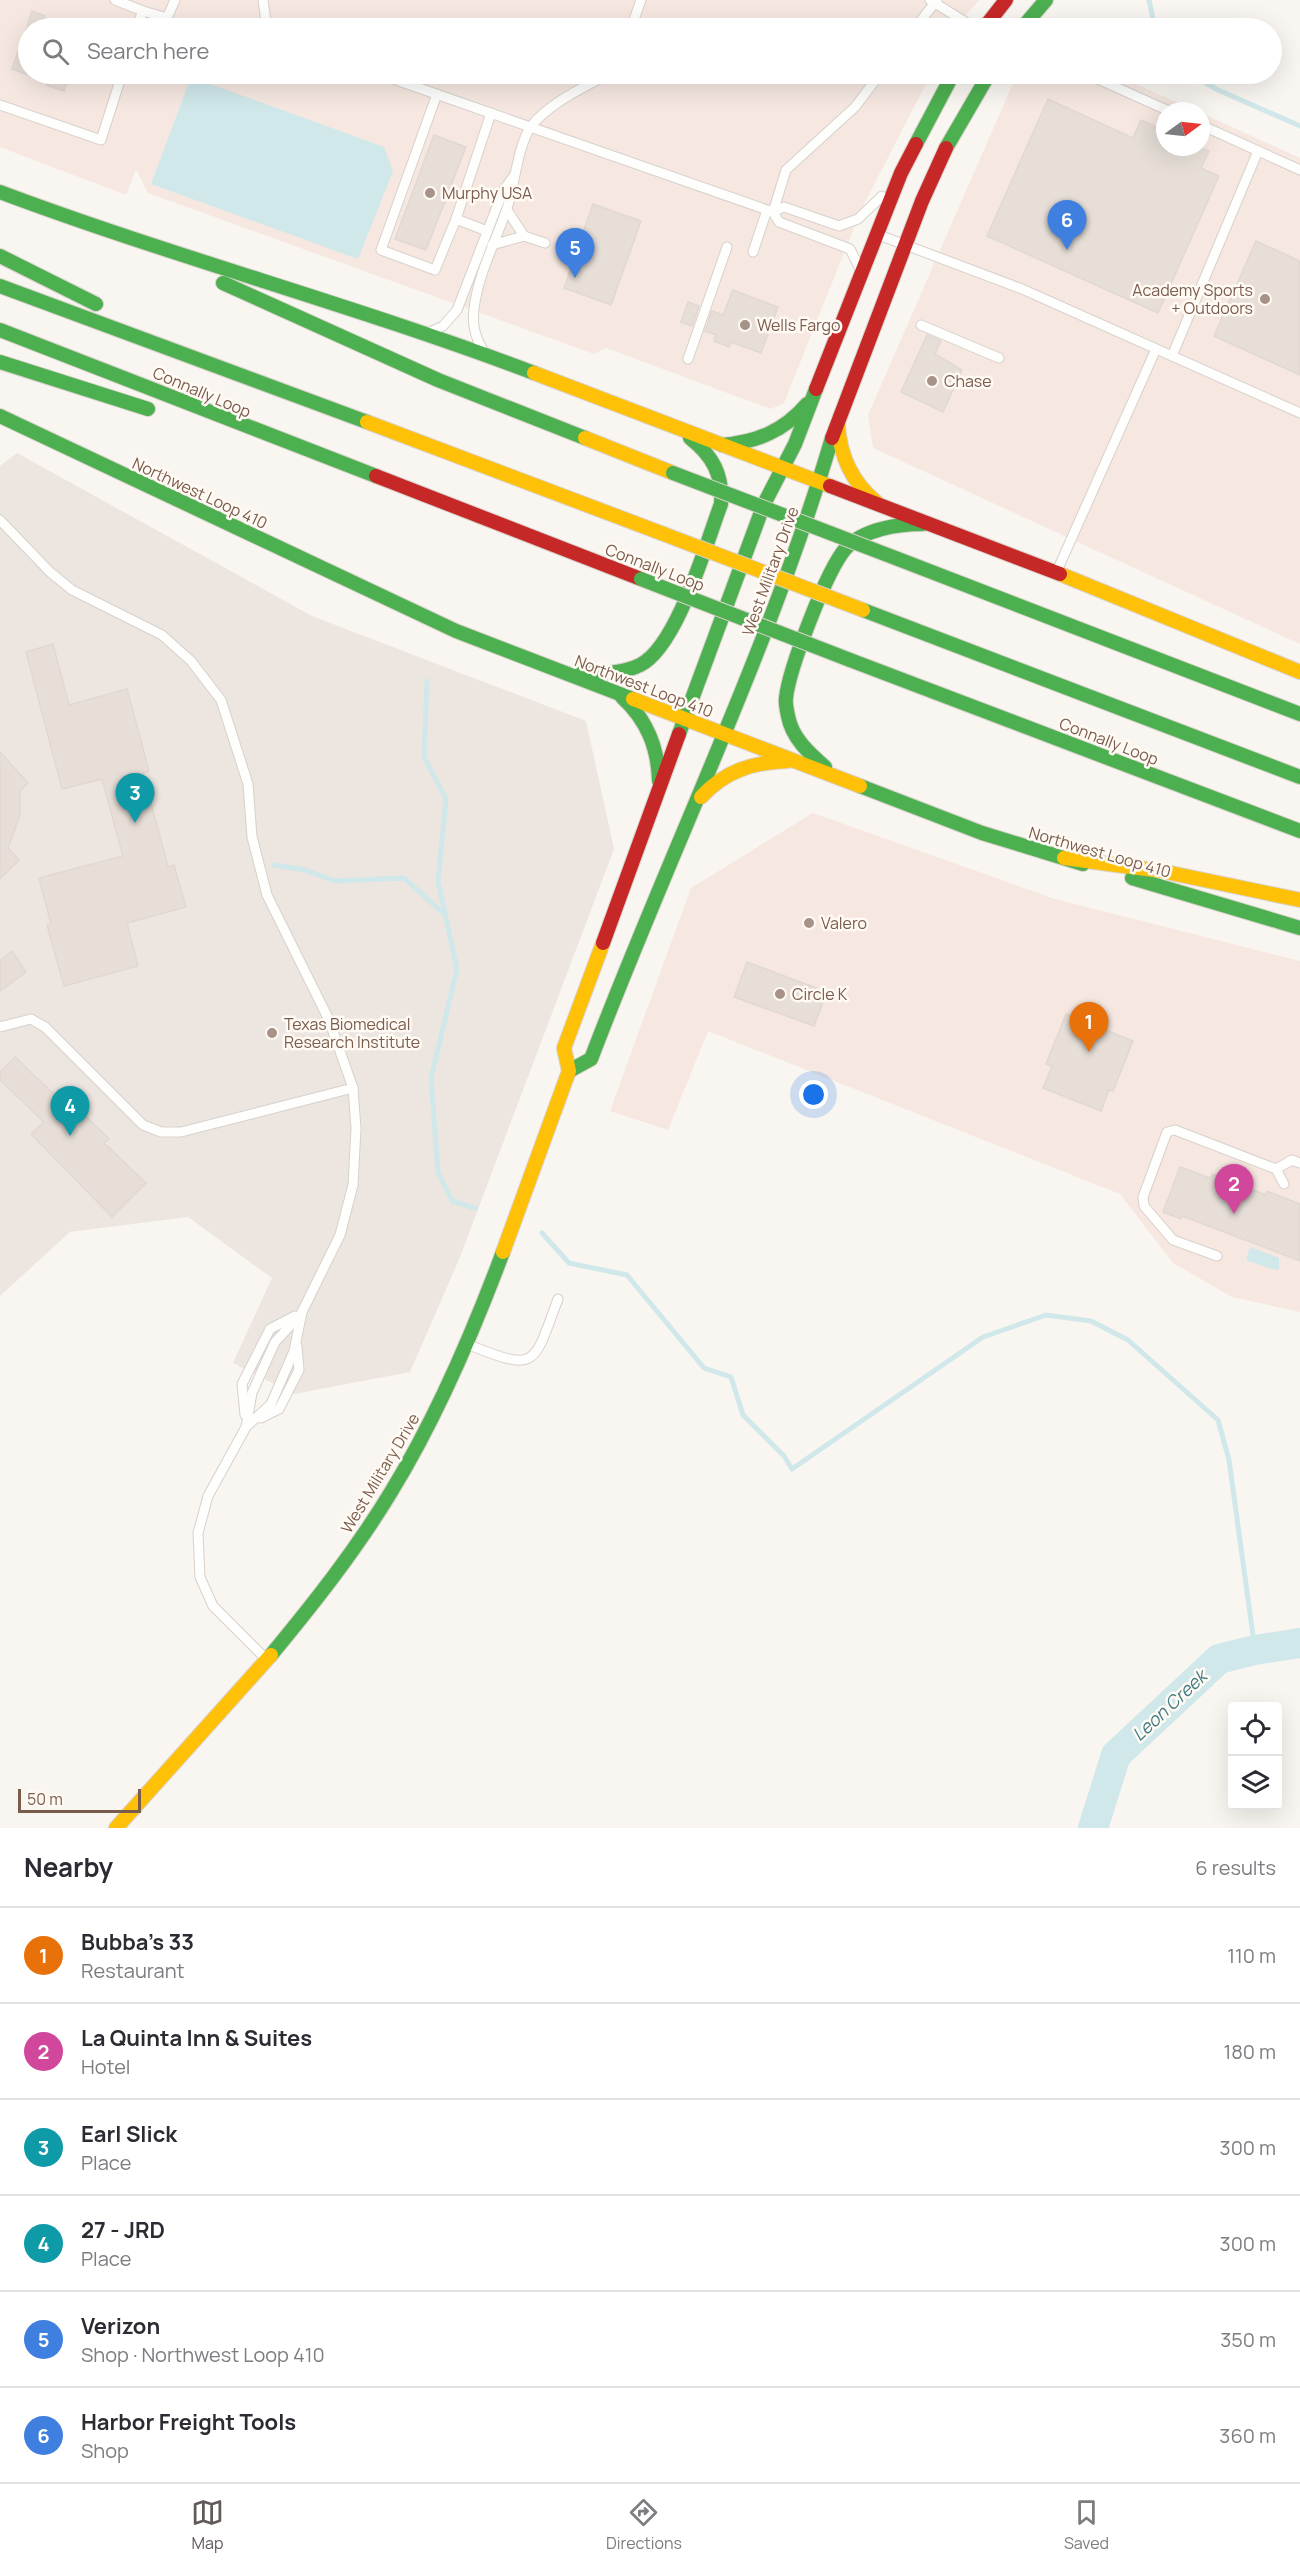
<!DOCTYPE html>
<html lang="en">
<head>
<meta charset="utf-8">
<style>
	body { margin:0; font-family:Manrope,sans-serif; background:#f2f2f3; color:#2b2b33 }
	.controls { position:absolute; right:18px; bottom:18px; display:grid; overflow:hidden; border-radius:6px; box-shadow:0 6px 24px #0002 }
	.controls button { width:54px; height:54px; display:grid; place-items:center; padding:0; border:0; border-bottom:2px solid #e1e1e2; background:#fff; color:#2b2b33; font:30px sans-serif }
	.compass { position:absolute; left:1156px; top:102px; width:54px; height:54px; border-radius:50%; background:#fff; box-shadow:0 6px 24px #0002; rotate:75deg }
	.scale { position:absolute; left:18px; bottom:15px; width:123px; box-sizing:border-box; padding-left:6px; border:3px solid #7a5c4d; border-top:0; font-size:16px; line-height:21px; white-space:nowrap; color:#7a5c4d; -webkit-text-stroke:4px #fffaf3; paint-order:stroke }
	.you { position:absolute; left:814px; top:1095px; width:21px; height:21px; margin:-15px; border:4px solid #fff; border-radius:50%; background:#1a73e8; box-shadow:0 0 0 9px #1a73e833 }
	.badge { display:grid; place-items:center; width:39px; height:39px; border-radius:50%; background:#625958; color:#fff; font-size:20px; font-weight:700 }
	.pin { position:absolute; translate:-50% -50px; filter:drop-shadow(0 2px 3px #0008) }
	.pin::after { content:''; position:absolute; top:32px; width:21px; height:18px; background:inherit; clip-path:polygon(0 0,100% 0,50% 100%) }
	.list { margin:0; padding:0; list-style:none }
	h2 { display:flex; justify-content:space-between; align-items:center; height:78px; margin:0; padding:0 24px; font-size:26px }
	h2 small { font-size:20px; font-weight:400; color:#7c7c81 }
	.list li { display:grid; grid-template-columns:39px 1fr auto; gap:18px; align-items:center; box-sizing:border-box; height:96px; padding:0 24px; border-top:2px solid #e1e1e2 }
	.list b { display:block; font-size:22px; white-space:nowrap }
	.list p { margin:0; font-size:20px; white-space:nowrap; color:#7c7c81 }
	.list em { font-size:20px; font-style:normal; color:#7c7c81 }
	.icon { flex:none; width:33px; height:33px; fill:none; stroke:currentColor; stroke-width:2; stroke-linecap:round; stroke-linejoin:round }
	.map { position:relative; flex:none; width:1300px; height:1828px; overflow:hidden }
	.search { position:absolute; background:#fff; box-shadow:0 6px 24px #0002; left:18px; right:18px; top:18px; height:66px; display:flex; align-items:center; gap:15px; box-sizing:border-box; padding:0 21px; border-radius:33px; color:#7c7c81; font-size:22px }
	.sheet { height:654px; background:#fff }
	nav { display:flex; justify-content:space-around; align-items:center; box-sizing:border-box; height:84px; border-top:2px solid #e1e1e2; background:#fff; font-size:16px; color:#7c7c81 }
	nav a { display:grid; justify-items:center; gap:3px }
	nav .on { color:#625958 }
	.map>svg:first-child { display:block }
</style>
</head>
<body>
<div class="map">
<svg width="1300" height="1828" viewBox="0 0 1300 1828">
	<rect width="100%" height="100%" fill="#f9f5f0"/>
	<!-- commercial -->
	<g fill="#f6e8e1">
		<polygon points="0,0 979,0 955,28 28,28 28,74 931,74 862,208 784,403 771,409 606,348 594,354 148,193 136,169 126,195 0,147"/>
		<polygon points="1017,74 1114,74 1196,111 1165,111 1165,147 1201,147 1201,113 1300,158 1300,644 873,448 868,415"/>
		<polygon points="813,813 1055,899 1300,961 1300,1312 1232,1297 1173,1263 1120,1194 708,1031 668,1130 610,1111 691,888"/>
	</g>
	<!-- industrial -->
	<polygon fill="#ede5e0" points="17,453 312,616 586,721 614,849 460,1257 410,1372 294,1394 233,1363 272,1278 188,1217 70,1232 0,1296 0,466"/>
	<!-- water -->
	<g fill="#d0e8ea">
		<polygon points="191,77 384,147 393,171 358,259 151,184"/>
		<polygon points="1250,1247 1279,1258 1279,1269 1275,1270 1246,1260"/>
	</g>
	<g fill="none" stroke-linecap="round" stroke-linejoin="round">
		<!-- stream -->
		<g stroke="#d0e8ea" stroke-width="5">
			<polyline points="1149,0 1155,28"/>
			<polyline points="1191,74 1216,89 1300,126"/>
			<polyline points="427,681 424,757 446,799 438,881 457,969 431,1078 438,1172 452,1201 475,1208"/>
			<polyline points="274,865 305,870 335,881 404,878 445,915"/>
			<polyline points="542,1233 569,1263 627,1275 704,1368 731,1377 743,1415 784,1456 792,1469 983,1337 1046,1315 1091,1321 1128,1340 1218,1420 1229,1460 1255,1650"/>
		</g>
		<!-- river -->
		<polyline stroke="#d0e8ea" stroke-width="30" points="1093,1828 1116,1755 1219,1659 1255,1650 1300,1643"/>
	</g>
	<!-- building -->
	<g fill="#e6ded7" stroke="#e2d8d2" stroke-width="1.5">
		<polygon points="32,11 45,16 41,28 27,28"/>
		<polygon points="26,29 28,29 28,75 12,69"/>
		<polygon points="50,74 70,74 64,91 46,85"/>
		<polygon points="1048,99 1133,138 1141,120 1165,131 1165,147 1200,147 1209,151 1201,168 1219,176 1158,313 987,236"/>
		<polygon points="434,135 466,147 426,250 395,239"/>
		<polygon points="593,204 641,221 611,305 564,288"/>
		<polygon points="1256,241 1300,261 1300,375 1214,336"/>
		<polygon points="733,290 778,307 761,353 731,342 729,347 714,341 716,335 705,331 712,311 723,315"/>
		<polygon points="688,302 699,306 692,326 681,322"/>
		<polygon points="927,335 941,341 935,354 962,370 943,412 901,392"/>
		<polygon points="53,644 69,705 127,689 149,771 143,773 168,867 174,865 186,907 127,923 138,966 64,986 47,925 51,924 39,878 123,856 102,779 62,789 26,652"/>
		<polygon points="0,752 28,783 20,791 20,815 8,848 19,860 0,879"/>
		<polygon points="12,951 26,972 0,991 0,961"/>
		<polygon points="747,962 827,992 814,1026 734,997"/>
		<polygon points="1066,1014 1133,1041 1113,1091 1109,1090 1101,1111 1043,1088 1052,1066 1046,1064"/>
		<polygon points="15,1057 62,1102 66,1097 109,1139 104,1143 146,1183 112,1217 31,1134 44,1122 0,1080 0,1072"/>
		<polygon points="1180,1167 1210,1178 1212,1174 1266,1195 1267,1191 1300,1204 1300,1261 1182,1216 1181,1219 1163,1212"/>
	</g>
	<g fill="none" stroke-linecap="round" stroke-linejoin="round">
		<!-- lane casing -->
		<g stroke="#d7d1cb" stroke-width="11">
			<g id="lane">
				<polyline points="115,0 143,11"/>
				<polyline points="263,0 266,21 271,28"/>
				<polyline points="930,0 975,28"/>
				<polyline points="136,28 143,11 167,18 175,0"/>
				<polyline points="631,28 641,0"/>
				<polyline points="915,28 937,0"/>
				<polyline points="379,74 773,212 784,207 839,226 858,219 882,196"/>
				<polyline points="1079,74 1091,76 1169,111"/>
				<polyline points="437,94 381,250 435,270 456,219"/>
				<polyline points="0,105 101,140 122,74"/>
				<polyline points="1201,125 1300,170"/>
				<polyline points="507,210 524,236"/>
				<polyline points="487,231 456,219 491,113"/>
				<polyline points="879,235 1022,289 1300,413"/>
				<polyline points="492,245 524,236 545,243"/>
				<polyline points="753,252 767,210"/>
				<polyline points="859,267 850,249 779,222 773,212 786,170 855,107 880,74"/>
				<polyline points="921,325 999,358"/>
				<polyline points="432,331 443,326 457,310 503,191 513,177"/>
				<path d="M482,348C474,335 472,323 474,309C478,274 496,241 507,208C515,186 517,145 532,125C551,102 583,88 608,74"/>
				<polyline points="1172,356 1258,151"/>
				<polyline points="688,359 727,247"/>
				<polyline points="0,520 50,572 72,590 162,635 191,661 221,700 248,784 252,837 267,895 329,1020 353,1088 356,1129 353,1185 340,1235 302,1312 294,1351 271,1404 246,1427"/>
				<polyline points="1057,571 1156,349"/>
				<polyline points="0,1027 31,1019 45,1027 143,1125 161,1132 181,1132 353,1088"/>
				<polyline points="1276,1169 1284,1184"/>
				<polyline points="1217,1256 1173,1240 1144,1206 1143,1197 1167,1132 1175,1130 1276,1169 1292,1160 1300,1163"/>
				<path d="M467,1344C538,1373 533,1366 558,1299"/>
				<polyline points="245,1415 242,1384 270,1329 295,1316"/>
				<polyline points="261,1418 279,1409 299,1370 297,1346"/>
				<polyline points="266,1659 213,1606 200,1577 198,1533 208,1496 246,1427 252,1393 275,1342 301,1314"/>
			</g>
		</g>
		<!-- fast casing -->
		<g stroke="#d9d2cb" stroke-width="16">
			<g id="fast">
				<polyline points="1022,28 1046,0"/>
				<polyline points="916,144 953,74"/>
				<polyline points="946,148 989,74"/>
				<path d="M0,192C176,258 358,306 534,373"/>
				<polyline points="0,256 96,304"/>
				<polyline points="223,283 438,380 585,438"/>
				<polyline points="0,286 367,422"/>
				<polyline points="0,330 376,476"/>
				<polyline points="0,362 148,409"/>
				<polyline points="0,416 456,631 633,699"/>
				<path d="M722,445C757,442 784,431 807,404"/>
				<polyline points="898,559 1300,714"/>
				<polyline points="863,610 1300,777"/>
				<polyline points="850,660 1300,831"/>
				<path d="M581,673C601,673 622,674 640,665C677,647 706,544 721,504C723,475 713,456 690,438"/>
				<path d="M622,697C647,720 658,747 659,781"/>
				<polyline points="679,734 764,504 795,444 816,389"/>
				<path d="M825,767C809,753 792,738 788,716C787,710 785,704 786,698C789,669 827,569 846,548C864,529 898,524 923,524"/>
				<polyline points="860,786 982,833 1083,864"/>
				<polyline points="1132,878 1300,928"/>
				<path d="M569,1071L591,1059C670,851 769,651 832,438"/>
				<path d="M271,1655C314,1603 356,1550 391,1492C437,1417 472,1335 503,1252"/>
			</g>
		</g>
		<!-- slow casing -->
		<g stroke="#d9d2cb" stroke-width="16">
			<g id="slow">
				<polyline points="534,373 830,486"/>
				<polyline points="367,422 661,533"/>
				<path d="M838,425C840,457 852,482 876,502"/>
				<polyline points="585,438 673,473"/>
				<polyline points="1060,574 1300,672"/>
				<polyline points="633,699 860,786"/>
				<path d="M701,797C725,771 753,762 788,761"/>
				<polyline points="1064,858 1161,871 1300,900"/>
				<polyline points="503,1252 569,1071 564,1048 603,943"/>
				<polyline points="116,1828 271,1655"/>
			</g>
		</g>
		<!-- jam casing -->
		<g stroke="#d9d2cb" stroke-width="16">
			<g id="jam">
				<polyline points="984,28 1006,0"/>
				<polyline points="816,389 901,173 916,144"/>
				<polyline points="832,438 922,201 946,148"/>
				<polyline points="376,476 641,579"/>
				<polyline points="830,486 1060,574"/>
				<polyline points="603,943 679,734"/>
			</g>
		</g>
		<!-- lane -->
		<use href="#lane" stroke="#fefefd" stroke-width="9"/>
		<!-- fast -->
		<use href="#fast" stroke="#4caf50" stroke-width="14"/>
		<!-- slow -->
		<use href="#slow" stroke="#ffc107" stroke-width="14"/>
		<!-- jam -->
		<use href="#jam" stroke="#c62828" stroke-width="14"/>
		<!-- fast-bridge casing -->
		<g stroke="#d9d2cb" stroke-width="16" stroke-linecap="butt">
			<g id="fast-bridge">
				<polyline points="673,473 898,559"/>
				<polyline points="641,579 850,660"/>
			</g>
		</g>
		<!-- slow-bridge casing -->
		<g stroke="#d9d2cb" stroke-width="16" stroke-linecap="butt">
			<polyline id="slow-bridge" points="661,533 863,610"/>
		</g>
		<!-- fast-bridge -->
		<use href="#fast-bridge" stroke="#4caf50" stroke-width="14"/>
		<!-- slow-bridge -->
		<use href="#slow-bridge" stroke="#ffc107" stroke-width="14"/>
	</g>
	<!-- markers -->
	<g fill="#a69286" stroke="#fffaf3" stroke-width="2">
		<circle cx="430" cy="193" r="6"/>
		<circle cx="1265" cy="299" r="6"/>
		<circle cx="745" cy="325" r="6"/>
		<circle cx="932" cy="381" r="6"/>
		<circle cx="809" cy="923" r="6"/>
		<circle cx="780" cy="994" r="6"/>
		<circle cx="272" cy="1033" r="6"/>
	</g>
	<g text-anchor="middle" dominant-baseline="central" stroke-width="5" stroke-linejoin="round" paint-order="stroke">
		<!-- poi labels -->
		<g font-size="16" fill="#7a5c4d" stroke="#fffaf3" text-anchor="start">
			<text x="442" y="193">Murphy USA</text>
			<text x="1253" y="290" text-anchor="end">Academy Sports<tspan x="1253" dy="18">+ Outdoors</tspan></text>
			<text x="757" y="325">Wells Fargo</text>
			<text x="944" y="381">Chase</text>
			<text x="821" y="923">Valero</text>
			<text x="792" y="994">Circle K</text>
			<text x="284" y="1024">Texas Biomedical<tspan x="284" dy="18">Research Institute</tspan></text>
		</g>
		<!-- street labels -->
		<g font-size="16" fill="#7a5c4d" stroke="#fffaf3">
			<text transform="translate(202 392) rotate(23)">Connally Loop</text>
			<text transform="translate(200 493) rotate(25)">Northwest Loop 410</text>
			<text transform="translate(655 567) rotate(21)">Connally Loop</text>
			<text transform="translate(770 571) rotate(-70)">West Military Drive</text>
			<text transform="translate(644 686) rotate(21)">Northwest Loop 410</text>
			<text transform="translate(1109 741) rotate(21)">Connally Loop</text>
			<text transform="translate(1100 852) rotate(16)">Northwest Loop 410</text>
			<text transform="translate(380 1473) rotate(-59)">West Military Drive</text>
		</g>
		<!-- water labels -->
		<g font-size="18" font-style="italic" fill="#437c86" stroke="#fffaf3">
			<text transform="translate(1169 1705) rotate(-43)">Leon Creek</text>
		</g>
	</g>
</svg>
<div class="controls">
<button><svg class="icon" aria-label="locate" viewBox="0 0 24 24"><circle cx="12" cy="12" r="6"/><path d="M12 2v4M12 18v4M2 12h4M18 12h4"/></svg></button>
<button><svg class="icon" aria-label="layers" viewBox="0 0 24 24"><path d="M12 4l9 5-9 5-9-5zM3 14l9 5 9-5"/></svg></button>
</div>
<svg class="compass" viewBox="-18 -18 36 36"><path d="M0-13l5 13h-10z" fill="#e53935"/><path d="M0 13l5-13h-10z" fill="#7c7c81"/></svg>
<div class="scale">50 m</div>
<div class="you"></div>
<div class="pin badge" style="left:1089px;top:1052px;background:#e8710a">1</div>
<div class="pin badge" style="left:1234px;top:1214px;background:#d1479c">2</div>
<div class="pin badge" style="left:135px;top:823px;background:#0f9aa8">3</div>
<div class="pin badge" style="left:70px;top:1136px;background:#0f9aa8">4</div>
<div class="pin badge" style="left:575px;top:278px;background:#3f7fe0">5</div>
<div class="pin badge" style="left:1067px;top:250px;background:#3f7fe0">6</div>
<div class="search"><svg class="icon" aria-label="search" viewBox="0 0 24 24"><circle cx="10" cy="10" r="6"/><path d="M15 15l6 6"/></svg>Search here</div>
</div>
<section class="sheet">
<h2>Nearby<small>6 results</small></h2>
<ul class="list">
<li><span class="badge" style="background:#e8710a">1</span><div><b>Bubba's 33</b><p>Restaurant</p></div><em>110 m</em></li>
<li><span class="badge" style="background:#d1479c">2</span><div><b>La Quinta Inn &amp; Suites</b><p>Hotel</p></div><em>180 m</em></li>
<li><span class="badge" style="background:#0f9aa8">3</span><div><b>Earl Slick</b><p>Place</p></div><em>300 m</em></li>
<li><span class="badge" style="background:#0f9aa8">4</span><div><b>27 - JRD</b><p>Place</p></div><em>300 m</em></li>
<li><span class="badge" style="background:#3f7fe0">5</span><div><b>Verizon</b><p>Shop · Northwest Loop 410</p></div><em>350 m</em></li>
<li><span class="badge" style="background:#3f7fe0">6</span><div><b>Harbor Freight Tools</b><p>Shop</p></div><em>360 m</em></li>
</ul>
</section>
<nav>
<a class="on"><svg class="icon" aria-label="map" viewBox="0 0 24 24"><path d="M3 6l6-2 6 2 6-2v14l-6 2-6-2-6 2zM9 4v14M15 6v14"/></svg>Map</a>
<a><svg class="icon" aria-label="directions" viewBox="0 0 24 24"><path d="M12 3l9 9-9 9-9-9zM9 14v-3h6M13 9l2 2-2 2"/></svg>Directions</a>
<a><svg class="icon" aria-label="saved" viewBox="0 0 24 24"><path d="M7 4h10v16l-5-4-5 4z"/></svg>Saved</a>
</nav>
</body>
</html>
